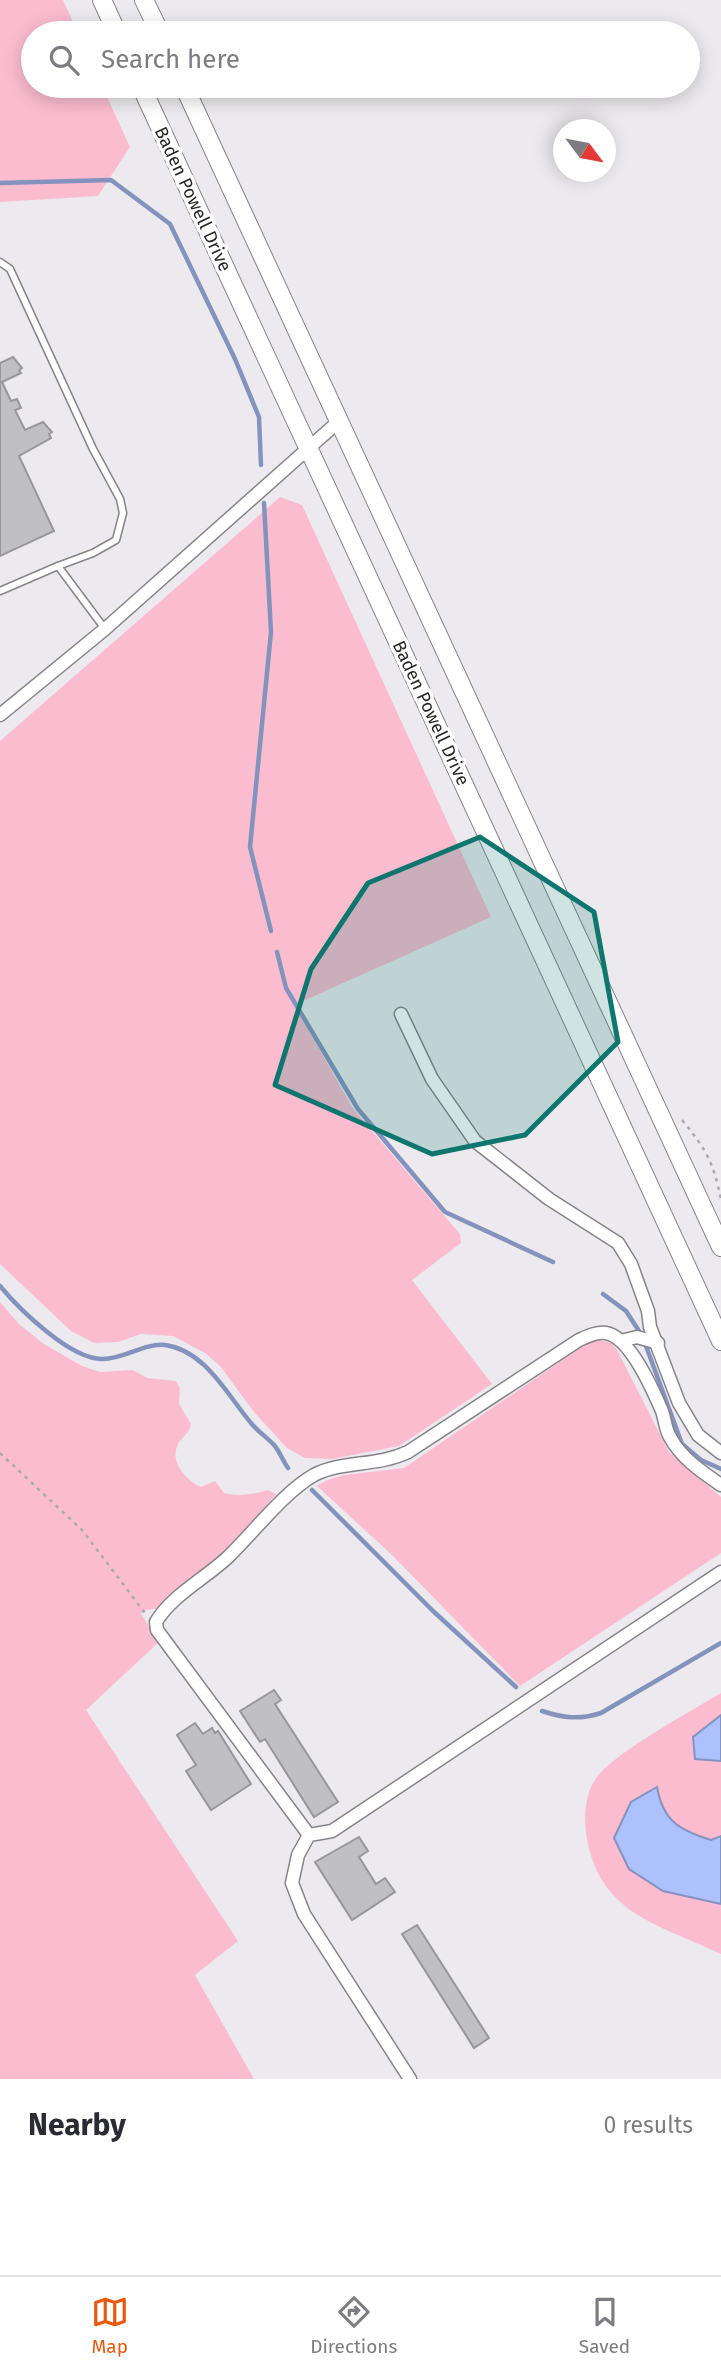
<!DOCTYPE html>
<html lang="en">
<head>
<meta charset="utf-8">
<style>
	body { margin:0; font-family:"Fira Sans",sans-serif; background:#f7f7f7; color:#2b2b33 }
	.compass { position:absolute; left:553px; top:119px; width:63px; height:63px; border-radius:50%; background:#fff; box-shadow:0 4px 18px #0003; rotate:122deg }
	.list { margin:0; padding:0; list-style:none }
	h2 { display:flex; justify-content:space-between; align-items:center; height:91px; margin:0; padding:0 28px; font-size:30px }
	h2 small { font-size:23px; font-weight:400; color:#7c7c81 }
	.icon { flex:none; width:38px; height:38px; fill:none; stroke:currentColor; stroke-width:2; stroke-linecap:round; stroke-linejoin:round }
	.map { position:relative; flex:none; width:721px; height:2079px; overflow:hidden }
	.search { position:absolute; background:#fff; box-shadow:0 4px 18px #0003; left:21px; right:21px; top:21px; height:77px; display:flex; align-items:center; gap:18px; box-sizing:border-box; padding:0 24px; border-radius:38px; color:#7c7c81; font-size:26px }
	.sheet { height:196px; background:#fff }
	nav { display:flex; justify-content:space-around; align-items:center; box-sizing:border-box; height:98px; border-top:2px solid #e1e1e2; background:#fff; font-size:19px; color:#7c7c81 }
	nav a { display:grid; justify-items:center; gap:4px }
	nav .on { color:#ea580c }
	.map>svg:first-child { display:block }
</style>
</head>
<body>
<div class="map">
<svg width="721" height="2079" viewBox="0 0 721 2079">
	<rect width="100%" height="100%" fill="#eceaee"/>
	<!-- green -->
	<g fill="#fbbcd0">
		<polygon points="0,0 63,0 78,33 33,33 33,86 102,86 130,147 98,196 0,202"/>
		<polygon points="280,497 302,505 491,917 294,1005 354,1110 460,1234 461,1243 412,1280 492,1384 399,1446 332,1459 305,1458 287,1448 254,1412 220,1366 205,1353 173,1336 141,1334 118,1342 94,1343 71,1331 0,1264 0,741"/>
		<path d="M0,1302L19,1324L44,1344L82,1366L100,1372L133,1370L147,1378L176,1381L180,1388L179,1404L191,1424C189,1435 180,1437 177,1447C170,1463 188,1482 201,1487L215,1481L224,1493C238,1497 255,1494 268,1490L276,1494L234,1543L162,1608L146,1610L141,1614L159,1642L86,1710L238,1941L195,1975L254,2079H0Z"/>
		<polygon points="599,1340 612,1343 617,1350 669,1452 721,1497 721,1553 520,1686 392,1555 317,1486 327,1480 345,1475 404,1468 589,1342"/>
		<path d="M721,1693V1715L707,1725L695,1759L721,1761V1836L711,1840C680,1831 663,1822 657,1788L630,1869L663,1891L721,1904V1954C656,1923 598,1914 586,1833C584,1814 585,1793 597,1777C617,1751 690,1712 721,1693Z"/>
	</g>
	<!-- water -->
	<g fill="#acc1fd" stroke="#8493bd" stroke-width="2">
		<polygon points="721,1715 721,1761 695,1759 693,1737"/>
		<path d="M657,1787C663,1821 679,1830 711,1840L721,1836V1904L663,1891L629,1869L614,1838L631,1802Z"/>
	</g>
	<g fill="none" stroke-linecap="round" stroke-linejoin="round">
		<!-- stream -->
		<g stroke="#8493bd" stroke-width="4.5">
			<polyline points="0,183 111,180 170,224 235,359 259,417 261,465"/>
			<polyline points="264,503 271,632 250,847 271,931"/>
			<polyline points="277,952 286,988 358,1109 445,1212 553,1262"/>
			<path d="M0,1286C19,1309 71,1360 103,1359C124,1359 144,1343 165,1345C205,1350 228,1396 251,1423C258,1432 267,1437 274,1445C280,1452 283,1461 288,1468"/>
			<polyline points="603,1294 626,1311 639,1331"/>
			<polyline points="646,1346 682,1444 701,1460 721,1469"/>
			<polyline points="312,1490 433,1611 516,1687"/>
			<path d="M542,1711C563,1718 580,1720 601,1713L721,1643"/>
		</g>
	</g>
	<!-- building -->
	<g fill="#c0bfc3" stroke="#97979a" stroke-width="2">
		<polygon points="13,357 22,368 19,370 21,373 2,382 11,401 17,399 21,408 15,410 25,430 43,422 52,432 49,434 51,438 19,456 54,531 0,556 0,363"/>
		<polygon points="274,1690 281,1700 275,1704 338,1802 314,1817 265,1739 260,1742 240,1711"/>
		<polygon points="195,1723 203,1734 212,1728 215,1733 218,1731 251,1784 211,1810 186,1771 196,1765 177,1735"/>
		<polygon points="359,1837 368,1851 359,1857 376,1884 385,1878 395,1892 352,1920 315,1862"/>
		<polygon points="417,1925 489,2038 474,2048 402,1934"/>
	</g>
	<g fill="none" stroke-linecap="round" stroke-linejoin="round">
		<!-- service casing -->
		<g stroke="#868488" stroke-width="9">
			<g id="service">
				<polyline points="0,262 10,269 93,449 120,499 123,513 116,540 93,553 58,566 105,629"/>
				<polyline points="0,591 58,566"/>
			</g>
		</g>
		<!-- minor casing -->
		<g stroke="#868488" stroke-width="15">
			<g id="minor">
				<polyline points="0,715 105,629 338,422"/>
				<polyline points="401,1014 432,1079 475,1141 549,1199 618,1243 631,1264 648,1311 650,1327 679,1403 698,1435 721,1453"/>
				<polyline points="621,1341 637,1337 658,1343"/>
				<path d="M309,1835L157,1630L156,1622C171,1596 206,1578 228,1557C253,1533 284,1492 314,1475C343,1460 376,1467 408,1452L579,1340C588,1336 596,1332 606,1333C630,1337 653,1390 662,1411C665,1419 665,1429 670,1437C681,1458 702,1472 721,1485"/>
				<polyline points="410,2079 304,1914 292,1883 298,1855 309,1835 332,1831 721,1572"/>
			</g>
		</g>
		<!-- secondary casing -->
		<g stroke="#868488" stroke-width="20">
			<g id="secondary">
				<polyline points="102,0 117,33"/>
				<polyline points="144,0 160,33"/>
				<polyline points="141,86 721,1341"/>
				<polyline points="184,86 721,1247"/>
			</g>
		</g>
		<!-- path -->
		<g stroke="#aba9ac" stroke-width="2.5" stroke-dasharray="3.5 5" stroke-linecap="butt">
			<path d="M682,1120C706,1149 714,1163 721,1200"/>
			<polyline points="0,1453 82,1530 145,1613"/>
		</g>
		<!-- service -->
		<use href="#service" stroke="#fff" stroke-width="6"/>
		<!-- minor -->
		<use href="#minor" stroke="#fff" stroke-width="12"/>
		<!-- secondary -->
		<use href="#secondary" stroke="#fff" stroke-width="18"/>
	</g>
	<!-- marked area -->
	<path fill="#0f766e" fill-opacity="0.2" stroke="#0f766e" stroke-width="5" stroke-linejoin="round" d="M480,837L594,912L618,1042L525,1135L432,1154L275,1085L311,969L368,883Z"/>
	<g text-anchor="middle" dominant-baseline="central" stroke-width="7" stroke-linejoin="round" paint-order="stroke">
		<!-- street labels -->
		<g font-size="18" fill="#282728" stroke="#fff">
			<text transform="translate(193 199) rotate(65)">Baden Powell Drive</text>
			<text transform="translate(431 713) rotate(65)">Baden Powell Drive</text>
		</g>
	</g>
</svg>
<svg class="compass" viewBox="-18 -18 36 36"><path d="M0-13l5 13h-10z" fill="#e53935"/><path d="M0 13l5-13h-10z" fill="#7c7c81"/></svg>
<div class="search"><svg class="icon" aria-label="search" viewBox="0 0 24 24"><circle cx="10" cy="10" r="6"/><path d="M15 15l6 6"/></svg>Search here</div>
</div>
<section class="sheet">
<h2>Nearby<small>0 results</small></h2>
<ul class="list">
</ul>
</section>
<nav>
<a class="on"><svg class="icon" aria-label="map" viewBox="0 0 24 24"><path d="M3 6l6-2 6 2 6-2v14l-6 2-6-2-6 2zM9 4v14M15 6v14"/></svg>Map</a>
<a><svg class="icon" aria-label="directions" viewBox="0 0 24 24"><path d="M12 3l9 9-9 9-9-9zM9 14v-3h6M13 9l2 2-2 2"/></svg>Directions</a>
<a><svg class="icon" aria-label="saved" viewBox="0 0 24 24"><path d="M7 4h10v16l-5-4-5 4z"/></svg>Saved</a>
</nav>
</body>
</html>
